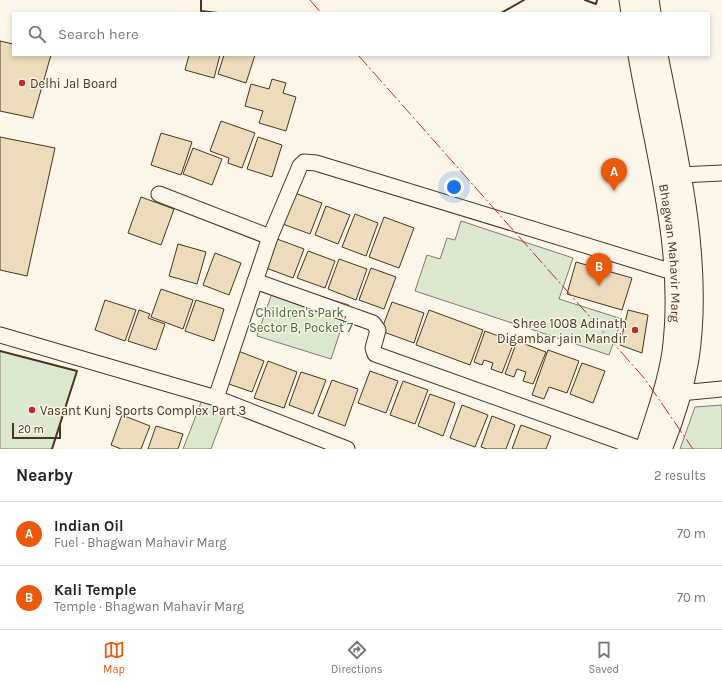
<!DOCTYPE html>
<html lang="en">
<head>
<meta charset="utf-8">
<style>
	body { margin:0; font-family:Karla,sans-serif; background:#f2f2f2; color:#222 }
	.scale { position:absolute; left:12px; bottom:10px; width:49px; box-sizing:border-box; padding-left:4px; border:2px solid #4a3520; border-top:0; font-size:11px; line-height:14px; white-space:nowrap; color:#4a3520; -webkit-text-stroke:3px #fbf6e9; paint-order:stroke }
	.you { position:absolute; left:454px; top:187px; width:14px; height:14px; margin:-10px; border:3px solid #fff; border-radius:50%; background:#1a73e8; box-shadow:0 0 0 6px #1a73e833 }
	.badge { display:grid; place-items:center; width:26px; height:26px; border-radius:50%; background:#ea580c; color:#fff; font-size:13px; font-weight:700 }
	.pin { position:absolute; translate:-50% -33px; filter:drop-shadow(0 1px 2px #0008) }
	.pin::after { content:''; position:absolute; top:21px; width:14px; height:12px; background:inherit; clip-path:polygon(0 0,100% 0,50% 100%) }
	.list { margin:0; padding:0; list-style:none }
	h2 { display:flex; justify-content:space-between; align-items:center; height:52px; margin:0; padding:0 16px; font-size:17px }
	h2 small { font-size:13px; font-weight:400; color:#767676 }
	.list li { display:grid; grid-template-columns:26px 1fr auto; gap:12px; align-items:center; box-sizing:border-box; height:64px; padding:0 16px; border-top:1px solid #e0e0e0 }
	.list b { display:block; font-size:15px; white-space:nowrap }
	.list p { margin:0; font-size:13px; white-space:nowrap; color:#767676 }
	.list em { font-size:13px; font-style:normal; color:#767676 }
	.icon { flex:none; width:22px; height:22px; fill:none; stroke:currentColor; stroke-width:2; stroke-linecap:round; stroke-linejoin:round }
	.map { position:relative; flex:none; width:722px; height:449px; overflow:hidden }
	.search { position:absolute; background:#fff; box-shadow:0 2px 6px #0003; left:12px; right:12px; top:12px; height:44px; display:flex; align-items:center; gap:10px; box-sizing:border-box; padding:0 14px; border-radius:0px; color:#767676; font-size:15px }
	.sheet { height:180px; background:#fff }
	nav { display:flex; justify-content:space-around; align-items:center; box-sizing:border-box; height:56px; border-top:1px solid #e0e0e0; background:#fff; font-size:11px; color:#767676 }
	nav a { display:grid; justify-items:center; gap:2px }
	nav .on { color:#ea580c }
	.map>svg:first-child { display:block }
</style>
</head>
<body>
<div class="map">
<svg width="722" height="449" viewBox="0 0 722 449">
	<rect width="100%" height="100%" fill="#fbf6e9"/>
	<!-- green -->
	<g fill="#dce7d0" stroke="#887966">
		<polygon points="461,221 573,258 559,299 622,319 609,355 415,291 427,255 440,259 447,238 455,240"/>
		<polygon points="276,282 349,305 331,359 257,336"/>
		<polygon points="0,351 77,371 52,449 0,449"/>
		<polygon points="202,400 226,409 211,449 183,449"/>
		<polygon points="722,405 722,449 680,449 695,407"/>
	</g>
	<!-- building -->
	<g fill="#ecdcbc" stroke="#4a3520">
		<polygon points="0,41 13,44 13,55 51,55 33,118 0,111"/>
		<polygon points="189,55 220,55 214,78 185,70"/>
		<polygon points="224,55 255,55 246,83 218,74"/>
		<polygon points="272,79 286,83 283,93 296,97 286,131 259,123 263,111 245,106 251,84 269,89"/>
		<polygon points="221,121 255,133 242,168 228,163 229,158 210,151"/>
		<polygon points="161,133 192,142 181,175 151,165"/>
		<polygon points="0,137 55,148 27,276 0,270"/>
		<polygon points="258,137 282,145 272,177 247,169"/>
		<polygon points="193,148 222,159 212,185 183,174"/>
		<polygon points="292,192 322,203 310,234 280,223"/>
		<polygon points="141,197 174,209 161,245 128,233"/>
		<polygon points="326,206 350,215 338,244 315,235"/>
		<polygon points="355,214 378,223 366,256 342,247"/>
		<polygon points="384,217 414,228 399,268 369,257"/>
		<polygon points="277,239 304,249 293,278 266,268"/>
		<polygon points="178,244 206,252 197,284 169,276"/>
		<polygon points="308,251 335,261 325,288 297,278"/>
		<polygon points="215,253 241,263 229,295 203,285"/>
		<polygon points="339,259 367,269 356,300 328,289"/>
		<polygon points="576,262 632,278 622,310 567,294"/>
		<polygon points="371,268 396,277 384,309 359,300"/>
		<polygon points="161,289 193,300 183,329 151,317"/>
		<polygon points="105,300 136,310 125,341 95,330"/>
		<polygon points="196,300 224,309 214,341 185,331"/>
		<polygon points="392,302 424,313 414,343 381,331"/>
		<polygon points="139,310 150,314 148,318 165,324 156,350 128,341"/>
		<polygon points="429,310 483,330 470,365 416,345"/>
		<polygon points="628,310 648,315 642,353 620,345"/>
		<polygon points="485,331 514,342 502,373 491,369 493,363 484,360 482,365 474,362"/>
		<polygon points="517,341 546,352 533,384 523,381 526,372 517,369 514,377 505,374"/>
		<polygon points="548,350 579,361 567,393 549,387 544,399 532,395"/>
		<polygon points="238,351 264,361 252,392 226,383"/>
		<polygon points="268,361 297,372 284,408 254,398"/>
		<polygon points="582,363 605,371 593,403 570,394"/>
		<polygon points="370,371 398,381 386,413 358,403"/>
		<polygon points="301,372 326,380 313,414 289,405"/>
		<polygon points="332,380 358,389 345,426 318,416"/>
		<polygon points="403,381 428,390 415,424 390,415"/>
		<polygon points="430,394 455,403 443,436 418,426"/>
		<polygon points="462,405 488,415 475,447 450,438"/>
		<polygon points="122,415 150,426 141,449 121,449 111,445"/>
		<polygon points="492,416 515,425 506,449 487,449 481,447"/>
		<polygon points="521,425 551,436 546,449 512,449"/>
		<polygon points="156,426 183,434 178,449 148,449"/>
	</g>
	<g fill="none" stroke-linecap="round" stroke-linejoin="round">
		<!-- street casing -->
		<g stroke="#4a3520" stroke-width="17">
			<g id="street">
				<polyline points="672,178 680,175 722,173"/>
				<polyline points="159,194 270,237"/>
				<polyline points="255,281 373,323 378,330 373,348 375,354 641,449"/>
				<polyline points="0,335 216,398 347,449"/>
				<polyline points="680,393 722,389"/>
				<polyline points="216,398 270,237 300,166 304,162 316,163 676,273"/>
			</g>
		</g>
		<!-- secondary casing -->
		<g stroke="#4a3520" stroke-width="23">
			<g id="secondary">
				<polyline points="630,0 632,13"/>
				<polyline points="648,0 650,13"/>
				<path id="s1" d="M639,55C656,154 686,251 673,352C668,385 656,418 646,449"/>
				<path d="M657,55C676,152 703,260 688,359C683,389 673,420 661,449"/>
			</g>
		</g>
		<!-- street -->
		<use href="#street" stroke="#fbf6e9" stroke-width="15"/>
		<!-- secondary -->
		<use href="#secondary" stroke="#fbf6e9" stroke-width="21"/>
		<!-- wall -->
		<g stroke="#4a3520" stroke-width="2">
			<polyline points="201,0 201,11 218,13"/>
			<polyline points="585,0 596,4 597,0"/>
			<polyline points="501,13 524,0"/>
			<polyline points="0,351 77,371 52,449"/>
		</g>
		<!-- power -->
		<g stroke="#c62828" stroke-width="1" stroke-dasharray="14 3 2 3" stroke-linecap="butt">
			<polyline points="310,0 321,13"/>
			<polyline points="358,55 645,379 693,449"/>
		</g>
	</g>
	<!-- markers -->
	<g fill="#c62828" stroke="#fbf6e9" stroke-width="1.5">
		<circle cx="22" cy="83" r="4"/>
		<circle cx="635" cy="330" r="4"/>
		<circle cx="32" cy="410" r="4"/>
	</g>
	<g text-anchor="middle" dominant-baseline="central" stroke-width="3" stroke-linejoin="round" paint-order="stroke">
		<!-- poi labels -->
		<g font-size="13" fill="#4a3520" stroke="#fbf6e9" text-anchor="start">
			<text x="30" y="83">Delhi Jal Board</text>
			<text x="627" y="323" text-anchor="end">Shree 1008 Adinath<tspan x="627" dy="15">Digambar jain Mandir</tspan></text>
			<text x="40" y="410">Vasant Kunj Sports Complex Part 3</text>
		</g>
		<!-- street labels -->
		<g font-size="13" fill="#4a3520" stroke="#fbf6e9">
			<text stroke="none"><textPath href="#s1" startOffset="201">Bhagwan Mahavir Marg</textPath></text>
		</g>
		<!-- park labels -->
		<g font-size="13" fill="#436837" stroke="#fbf6e9">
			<text x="301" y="312">Children's Park,<tspan x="301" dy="15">Sector B, Pocket 7</tspan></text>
		</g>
	</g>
</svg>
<div class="scale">20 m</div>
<div class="you"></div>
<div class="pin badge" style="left:614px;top:191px">A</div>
<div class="pin badge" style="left:599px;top:286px">B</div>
<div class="search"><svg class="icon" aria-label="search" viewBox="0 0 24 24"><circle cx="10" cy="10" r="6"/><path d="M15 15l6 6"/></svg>Search here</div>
</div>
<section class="sheet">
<h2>Nearby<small>2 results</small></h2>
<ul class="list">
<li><span class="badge">A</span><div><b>Indian Oil</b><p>Fuel · Bhagwan Mahavir Marg</p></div><em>70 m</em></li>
<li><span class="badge">B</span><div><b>Kali Temple</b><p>Temple · Bhagwan Mahavir Marg</p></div><em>70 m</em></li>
</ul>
</section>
<nav>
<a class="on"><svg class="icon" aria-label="map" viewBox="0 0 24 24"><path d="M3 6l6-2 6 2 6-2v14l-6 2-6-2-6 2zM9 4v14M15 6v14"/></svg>Map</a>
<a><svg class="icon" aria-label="directions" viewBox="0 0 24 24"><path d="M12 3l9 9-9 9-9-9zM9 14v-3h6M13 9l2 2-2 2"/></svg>Directions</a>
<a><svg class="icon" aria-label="saved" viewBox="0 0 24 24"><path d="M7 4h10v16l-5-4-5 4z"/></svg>Saved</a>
</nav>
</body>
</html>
